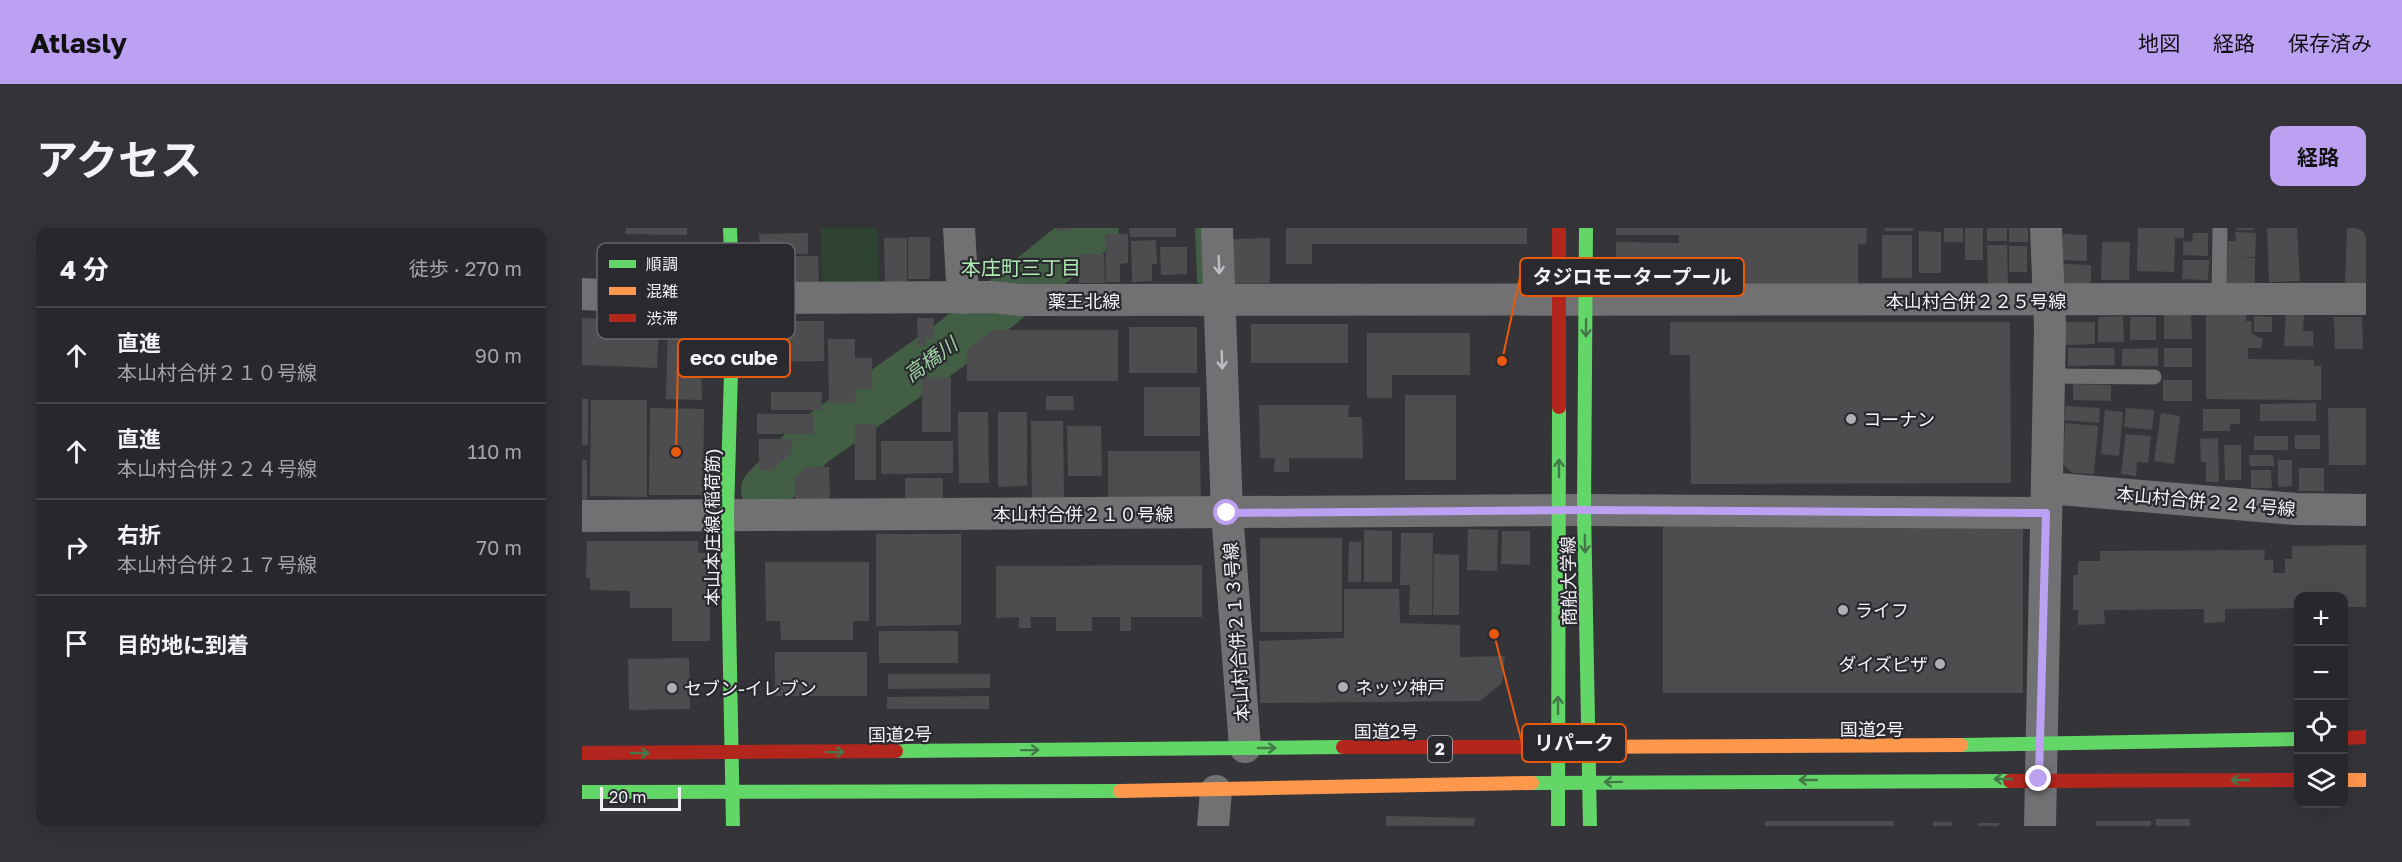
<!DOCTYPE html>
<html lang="ja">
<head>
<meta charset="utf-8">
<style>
	body { margin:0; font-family:"Golos Text","Noto Sans JP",sans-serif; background:#343337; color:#f1f3f6 }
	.controls { position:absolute; right:18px; bottom:18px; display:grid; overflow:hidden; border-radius:12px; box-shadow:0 6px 24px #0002 }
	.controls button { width:54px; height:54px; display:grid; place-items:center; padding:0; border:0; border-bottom:2px solid #444447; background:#28272b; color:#f1f3f6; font:30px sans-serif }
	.scale { position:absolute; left:18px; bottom:15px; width:81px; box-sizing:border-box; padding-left:6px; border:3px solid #f3f2f7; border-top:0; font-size:16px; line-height:21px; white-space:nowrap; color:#f3f2f7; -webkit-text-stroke:4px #2a2930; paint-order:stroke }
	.stop { position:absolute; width:18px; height:18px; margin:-14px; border:4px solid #bca0f2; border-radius:50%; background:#fff }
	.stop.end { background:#bca0f2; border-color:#fff; box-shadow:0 2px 6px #0008 }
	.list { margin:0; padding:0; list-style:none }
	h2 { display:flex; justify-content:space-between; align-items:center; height:78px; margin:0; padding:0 24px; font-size:26px }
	h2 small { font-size:20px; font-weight:400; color:#a5a5a9 }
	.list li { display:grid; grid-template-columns:39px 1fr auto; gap:18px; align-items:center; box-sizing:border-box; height:96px; padding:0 24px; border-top:2px solid #444447 }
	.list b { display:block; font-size:22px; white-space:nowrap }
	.list p { margin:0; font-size:20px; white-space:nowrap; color:#a5a5a9 }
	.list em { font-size:20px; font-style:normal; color:#a5a5a9 }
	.icon { flex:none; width:33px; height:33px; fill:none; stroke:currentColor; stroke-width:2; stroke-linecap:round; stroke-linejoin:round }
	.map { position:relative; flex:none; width:1784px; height:598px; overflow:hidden; border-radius:12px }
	header { display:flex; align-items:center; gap:36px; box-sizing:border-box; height:84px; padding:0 30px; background:#bca0f2; color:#111 }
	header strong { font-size:28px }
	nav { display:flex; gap:33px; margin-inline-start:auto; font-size:21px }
	.intro { display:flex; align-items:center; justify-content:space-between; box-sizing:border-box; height:144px; padding:0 36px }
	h1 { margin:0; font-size:42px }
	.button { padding:15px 27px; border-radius:12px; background:#bca0f2; color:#111; font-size:21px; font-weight:700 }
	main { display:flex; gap:36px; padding:0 36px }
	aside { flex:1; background:#28272b; border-radius:12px; box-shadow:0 6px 24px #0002 }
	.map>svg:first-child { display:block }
</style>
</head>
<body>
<header>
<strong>Atlasly</strong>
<nav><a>地図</a><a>経路</a><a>保存済み</a></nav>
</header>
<div class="intro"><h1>アクセス</h1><a class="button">経路</a></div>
<main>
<aside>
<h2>4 分<small>徒歩 · 270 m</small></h2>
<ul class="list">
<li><svg class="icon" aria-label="ahead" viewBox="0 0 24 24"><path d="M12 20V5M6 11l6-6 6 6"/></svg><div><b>直進</b><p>本山村合併２１０号線</p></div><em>90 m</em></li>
<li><svg class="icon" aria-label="ahead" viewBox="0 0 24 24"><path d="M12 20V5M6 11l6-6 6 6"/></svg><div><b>直進</b><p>本山村合併２２４号線</p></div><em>110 m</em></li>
<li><svg class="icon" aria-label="right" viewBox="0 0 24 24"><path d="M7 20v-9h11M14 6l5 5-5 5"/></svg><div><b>右折</b><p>本山村合併２１７号線</p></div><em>70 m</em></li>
<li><svg class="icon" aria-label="arrive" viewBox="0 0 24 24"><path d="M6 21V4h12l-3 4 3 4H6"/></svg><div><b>目的地に到着</b></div></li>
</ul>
</aside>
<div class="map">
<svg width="1784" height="598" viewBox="0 0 1784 598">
	<rect width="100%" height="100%" fill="#353439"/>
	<!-- green -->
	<polygon fill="#2f4430" points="239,0 296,0 297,55 240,56"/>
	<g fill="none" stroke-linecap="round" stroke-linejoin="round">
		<!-- stream -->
		<polyline stroke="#425e44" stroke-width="8" points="617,0 619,52"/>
		<!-- river -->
		<polyline stroke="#425e44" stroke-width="50" points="184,262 229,215 367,118 512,0"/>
	</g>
	<!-- building -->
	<g fill="#4d4d50">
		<polygon points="44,0 105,0 105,7 43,6"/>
		<polygon points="474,0 489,0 489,2 474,3"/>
		<polygon points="547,0 594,0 594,9 548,9"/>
		<polygon points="704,0 945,0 945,16 730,16 730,36 704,36"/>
		<polygon points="1034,0 1285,0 1284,16 1276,16 1276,58 1034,58 1034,14 1097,15 1097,7 1034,7"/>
		<rect x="1303" y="0" width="28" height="3"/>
		<rect x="1362" y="0" width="19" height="14"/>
		<rect x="1383" y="0" width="18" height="32"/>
		<rect x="1405" y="0" width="20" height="13"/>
		<rect x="1427" y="0" width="19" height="14"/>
		<polygon points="1556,0 1602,0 1602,10 1593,10 1592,44 1555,43"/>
		<polygon points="1655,0 1672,0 1672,2 1654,2"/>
		<polygon points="1685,0 1715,0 1718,53 1687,54"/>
		<polygon points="1765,0 1784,0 1784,56 1763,56"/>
		<polygon points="1337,3 1359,4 1359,45 1337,45"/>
		<polygon points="1653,4 1674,5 1673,29 1654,30 1673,30 1673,56 1645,55 1646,13 1654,13"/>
		<polygon points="226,5 226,26 178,27 177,6"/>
		<polygon points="1611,5 1626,5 1626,28 1601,27 1601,13 1610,14"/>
		<polygon points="523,6 546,6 546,35 538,36 538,54 524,54"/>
		<polygon points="1481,6 1505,7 1505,33 1481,32"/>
		<rect x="1300" y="7" width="30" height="43"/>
		<rect x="326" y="9" width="22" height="42"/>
		<polygon points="302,10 325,10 325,54 303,54"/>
		<polygon points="688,10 688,55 652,55 651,11"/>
		<polygon points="574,12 575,36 570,36 570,53 550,54 549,13"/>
		<polygon points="1520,14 1548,14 1547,52 1519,52"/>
		<polygon points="1405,17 1425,17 1426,57 1406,57"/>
		<rect x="1427" y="18" width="18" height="26"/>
		<polygon points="578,19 605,19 605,46 579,47"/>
		<polygon points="496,26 522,26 523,55 497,55"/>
		<polygon points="185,28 236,28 237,56 186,57"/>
		<polygon points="1601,32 1627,32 1626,52 1600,51"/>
		<polygon points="1482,36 1509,37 1509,56 1481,55"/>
		<polygon points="1624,83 1664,84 1664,93 1669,93 1670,106 1681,111 1679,120 1666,120 1666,131 1732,132 1732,138 1739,138 1739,172 1624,171"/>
		<polygon points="1582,85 1609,85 1610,111 1582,111"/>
		<polygon points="1704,85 1722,86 1721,103 1731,103 1731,118 1702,118"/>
		<polygon points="1541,88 1542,114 1516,114 1516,89"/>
		<polygon points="1672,88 1690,89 1690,104 1672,104"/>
		<rect x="1548" y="89" width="26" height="23"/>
		<polygon points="1752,89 1780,89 1781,121 1753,121"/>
		<polygon points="0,90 77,93 75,140 0,137"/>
		<polygon points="86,90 107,93 118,105 120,172 84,171"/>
		<polygon points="335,90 352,90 352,111 344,111 344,118 336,118"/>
		<polygon points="186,93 242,93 242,133 186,134"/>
		<polygon points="1088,94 1428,94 1429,255 1109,256 1108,127 1088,127"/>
		<polygon points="1483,94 1513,94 1513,116 1483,117"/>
		<rect x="669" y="96" width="97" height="39"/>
		<rect x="547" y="99" width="68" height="46"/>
		<polygon points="412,102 536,102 536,153 385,153 385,121"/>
		<polygon points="785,105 888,105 888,147 810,147 810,170 785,170"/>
		<polygon points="246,111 273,111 273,130 290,130 290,161 274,161 273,175 247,175"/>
		<polygon points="1486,120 1532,120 1533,137 1486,138"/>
		<polygon points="1576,120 1576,138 1540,138 1540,121"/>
		<rect x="1582" y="120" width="28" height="19"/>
		<rect x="340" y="149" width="29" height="55"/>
		<rect x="1581" y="152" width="29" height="21"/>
		<polygon points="1491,156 1529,157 1529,173 1491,172"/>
		<rect x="562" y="159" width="56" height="49"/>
		<polygon points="189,164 240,164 239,182 189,182"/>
		<rect x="823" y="167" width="51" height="85"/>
		<polygon points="464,168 491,168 492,182 464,182"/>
		<rect x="0" y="171" width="6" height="46"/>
		<polygon points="9,172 65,172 65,269 8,268"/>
		<polygon points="1734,175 1734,193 1678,193 1678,176"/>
		<polygon points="677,177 767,177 766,189 780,189 781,230 707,230 707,244 692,244 693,230 678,230"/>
		<polygon points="1484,178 1518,180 1517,195 1482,192"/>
		<polygon points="68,180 122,181 121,267 67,267"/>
		<polygon points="1544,180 1572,182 1570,202 1542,199"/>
		<polygon points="1746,180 1784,180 1784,237 1747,237"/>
		<polygon points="1621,181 1658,181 1658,196 1648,196 1648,203 1621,203"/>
		<polygon points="1523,182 1541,184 1537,228 1519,226"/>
		<polygon points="376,184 406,184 407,255 377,255"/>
		<polygon points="416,184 445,184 445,258 416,259"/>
		<polygon points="1579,185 1598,188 1592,236 1572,233"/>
		<rect x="175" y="186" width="56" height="20"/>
		<polygon points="449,193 481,193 482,270 450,271"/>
		<polygon points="1483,195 1516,198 1512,246 1490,245 1481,236"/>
		<rect x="273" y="196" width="21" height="56"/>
		<polygon points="485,198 519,198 520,248 486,248"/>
		<polygon points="1544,206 1569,208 1566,235 1555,234 1554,248 1539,246"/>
		<rect x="1713" y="207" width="25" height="14"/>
		<rect x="1672" y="208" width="34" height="14"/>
		<polygon points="1636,210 1637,254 1624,254 1624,234 1619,234 1618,211"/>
		<polygon points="177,211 210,211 210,224 190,243 177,242"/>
		<polygon points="299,213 371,213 371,245 299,246"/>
		<polygon points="1642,217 1659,217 1659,252 1643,252"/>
		<polygon points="526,223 618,223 619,271 526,271"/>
		<polygon points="1667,227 1691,227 1692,238 1668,238"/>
		<rect x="0" y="232" width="5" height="40"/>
		<polygon points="1696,232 1710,232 1710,258 1696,259"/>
		<polygon points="224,239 247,239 248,274 213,274 213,250"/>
		<rect x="1717" y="240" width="25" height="23"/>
		<polygon points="1669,242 1689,242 1690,260 1669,260"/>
		<rect x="323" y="250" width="38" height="24"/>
		<polygon points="1081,298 1441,299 1441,465 1081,465"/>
		<polygon points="886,301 916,302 915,343 885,342"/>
		<polygon points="782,302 810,303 810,354 782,354"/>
		<polygon points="920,303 948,303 948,337 919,336"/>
		<polygon points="819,305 851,305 850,387 827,387 828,357 818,357"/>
		<polygon points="294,306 379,306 379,397 294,398"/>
		<rect x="678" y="310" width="82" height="94"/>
		<polygon points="5,313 116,313 116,325 128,325 128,413 90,413 90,380 48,380 48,363 8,362 8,350 4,350"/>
		<polygon points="767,314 779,314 779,354 766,354"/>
		<polygon points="1784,317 1784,379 1762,379 1762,368 1716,368 1716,380 1643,381 1643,394 1622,395 1622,381 1522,382 1523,396 1496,397 1496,382 1491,382 1491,347 1496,347 1496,333 1518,333 1518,323 1683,322 1682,332 1691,332 1691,345 1703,345 1703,331 1710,331 1710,318"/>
		<polygon points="852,326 877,327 877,387 851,387"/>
		<polygon points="183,334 287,334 287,393 271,393 271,412 199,412 198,393 184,393"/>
		<polygon points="620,337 620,389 549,389 549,403 538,403 538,389 510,389 510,403 474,403 474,389 448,389 449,400 437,400 437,389 414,390 414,338"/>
		<polygon points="762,361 817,361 818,395 878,397 878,429 923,428 920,455 898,473 678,475 677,413 762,410"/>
		<rect x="297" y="403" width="79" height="32"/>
		<rect x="193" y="424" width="92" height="44"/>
		<polygon points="107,430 108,481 47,482 46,431"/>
		<polygon points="306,446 408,446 408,460 306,461"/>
		<polygon points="407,468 407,481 305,481 305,469"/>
		<polygon points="804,588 893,590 892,598 804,598"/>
		<polygon points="1574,591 1607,591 1608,598 1574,598"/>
		<rect x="1183" y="593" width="129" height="5"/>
		<rect x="1514" y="593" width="55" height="5"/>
		<rect x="1351" y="594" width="19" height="4"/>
		<rect x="1396" y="595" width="21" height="3"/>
	</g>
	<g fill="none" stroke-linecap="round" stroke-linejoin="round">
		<!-- lane -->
		<g stroke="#717073" stroke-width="15">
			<polyline points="1637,72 1638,0"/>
			<polyline points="1467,148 1572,149"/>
		</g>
		<!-- street -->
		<g stroke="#717073" stroke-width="32">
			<polyline points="377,0 381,70"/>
			<polyline points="635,0 645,285 663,519"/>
			<polyline points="0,66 151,73 172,70 409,69 439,72 1784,71"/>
			<polyline points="1465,260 1714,281 1784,282"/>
			<polyline points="0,288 1002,282 1464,285"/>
			<polyline points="631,598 634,563"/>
			<polyline points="1458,598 1468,99 1464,0"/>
		</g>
		<!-- fast -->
		<g stroke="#63d668" stroke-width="14">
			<polyline points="148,0 151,73 145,286 151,598"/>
			<polyline points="1004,0 1002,282 1008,598"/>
			<polyline points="1379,517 1716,511"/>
			<polyline points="314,523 761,519"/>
			<polyline points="950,555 1428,553"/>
			<polyline points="0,564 538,563"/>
			<polyline points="976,598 977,179"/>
		</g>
		<!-- slow -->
		<g stroke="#ff974d" stroke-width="14">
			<polyline points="969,519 1379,517"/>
			<polyline points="1762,552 1784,552"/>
			<polyline points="538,563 950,555"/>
		</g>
		<!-- jam -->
		<g stroke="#b3261e" stroke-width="14">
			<polyline points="977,179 977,0"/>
			<polyline points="1762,510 1784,509"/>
			<polyline points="761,519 969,519"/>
			<polyline points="0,525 314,523"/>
			<polyline points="1428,553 1716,552"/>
		</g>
	</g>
	<!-- one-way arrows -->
	<defs><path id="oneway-shaft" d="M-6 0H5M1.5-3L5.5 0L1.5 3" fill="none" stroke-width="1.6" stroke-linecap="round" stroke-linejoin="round" transform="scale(1.5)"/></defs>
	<g stroke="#bfbec2">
		<use href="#oneway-shaft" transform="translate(637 37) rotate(88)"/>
		<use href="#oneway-shaft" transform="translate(640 132) rotate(88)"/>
	</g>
	<g stroke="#447749">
		<use href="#oneway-shaft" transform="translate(1004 100) rotate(91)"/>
		<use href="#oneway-shaft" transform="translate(977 240) rotate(-90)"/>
		<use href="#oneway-shaft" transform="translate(1003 316) rotate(89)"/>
		<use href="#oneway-shaft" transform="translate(976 477) rotate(-90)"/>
		<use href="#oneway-shaft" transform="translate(685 520)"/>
		<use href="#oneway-shaft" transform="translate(448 522) rotate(-1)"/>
		<use href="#oneway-shaft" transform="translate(253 524) rotate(-1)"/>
		<use href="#oneway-shaft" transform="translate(58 525)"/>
		<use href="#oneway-shaft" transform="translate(1421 551) rotate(180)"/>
		<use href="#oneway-shaft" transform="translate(1226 552) rotate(180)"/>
		<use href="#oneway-shaft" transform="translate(1658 552) rotate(-180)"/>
		<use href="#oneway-shaft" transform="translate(1031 554) rotate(179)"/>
	</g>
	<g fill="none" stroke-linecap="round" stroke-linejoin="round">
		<!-- route -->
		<polyline stroke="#bca0f2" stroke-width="8" points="645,285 1002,282 1464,285 1457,551"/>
	</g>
	<!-- markers -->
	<g fill="#b0b0b4" stroke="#2a2930" stroke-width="2">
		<circle cx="1269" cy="191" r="6"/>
		<circle cx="1261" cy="382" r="6"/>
		<circle cx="1358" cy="436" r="6"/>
		<circle cx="761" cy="459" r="6"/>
		<circle cx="90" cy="460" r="6"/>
	</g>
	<g text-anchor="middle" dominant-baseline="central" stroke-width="4.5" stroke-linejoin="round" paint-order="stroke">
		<!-- shield labels -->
		<rect fill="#2a2930" stroke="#b7b6bb" stroke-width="1.5" x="846" y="508" width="24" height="26" rx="4.5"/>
		<g font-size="16" font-weight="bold" fill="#f3f2f7">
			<text x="858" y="521">2</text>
		</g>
		<!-- street labels -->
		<g font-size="18" fill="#f3f2f7" stroke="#2a2930">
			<text x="502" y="73">薬王北線</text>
			<text x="1394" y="73">本山村合併２２５号線</text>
			<text transform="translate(1624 273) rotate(5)">本山村合併２２４号線</text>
			<text x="501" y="286">本山村合併２１０号線</text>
			<text transform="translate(130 299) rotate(-90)">本山本庄線(稲荷筋)</text>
			<text transform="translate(986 353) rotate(-91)">商船大学線</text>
			<text transform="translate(654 404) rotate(-94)">本山村合併２１３号線</text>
			<text x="1290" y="501">国道2号</text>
			<text x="804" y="503">国道2号</text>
			<text transform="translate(318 506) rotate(-1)">国道2号</text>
		</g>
		<!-- poi labels -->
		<g font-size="18" fill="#f3f2f7" stroke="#2a2930" text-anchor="start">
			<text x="1281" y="191">コーナン</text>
			<text x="1273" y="382">ライフ</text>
			<text x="1346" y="436" text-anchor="end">ダイズピザ</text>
			<text x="773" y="459">ネッツ神戸</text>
			<text x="102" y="460">セブン-イレブン</text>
		</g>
		<!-- neighbourhood labels -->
		<g font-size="20" fill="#aeebb1" stroke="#2a2930">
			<text x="439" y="39">本庄町三丁目</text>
		</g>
		<!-- water labels -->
		<g font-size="20" font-style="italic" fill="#9dd2a0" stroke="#2a2930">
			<text transform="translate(348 131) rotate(-36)">高橋川</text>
		</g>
	</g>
	<!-- legend -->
	<rect x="15" y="15" width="198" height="96" rx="9" fill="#2a2930" stroke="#66656c" stroke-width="1.5"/>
	<rect x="27" y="32" width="27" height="8" fill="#63d668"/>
	<rect x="27" y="59" width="27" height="8" fill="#ff974d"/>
	<rect x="27" y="86" width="27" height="8" fill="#b3261e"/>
	<g font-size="16" fill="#f3f2f7">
		<text x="64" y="42">順調</text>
		<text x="64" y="69">混雑</text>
		<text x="64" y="96">渋滞</text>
	</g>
	<!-- callouts -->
	<path fill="none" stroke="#e8590c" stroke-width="2" d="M920 133L938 49M94 224L96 130M912 406L940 515"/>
	<g fill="#e8590c" stroke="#2a2930" stroke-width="2">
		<circle cx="920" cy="133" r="6"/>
		<circle cx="94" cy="224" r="6"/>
		<circle cx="912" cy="406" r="6"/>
	</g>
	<g fill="#2a2930" stroke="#e8590c" stroke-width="2">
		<rect x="938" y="30" width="224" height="38" rx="6"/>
		<rect x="96" y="111" width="112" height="38" rx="6"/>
		<rect x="940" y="496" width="104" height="38" rx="6"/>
	</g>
	<g font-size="20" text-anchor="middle" font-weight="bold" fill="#f3f2f7">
		<text x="1050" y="56">タジロモータープール</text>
		<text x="152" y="137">eco cube</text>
		<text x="992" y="522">リパーク</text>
	</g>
</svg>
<div class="controls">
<button>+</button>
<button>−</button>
<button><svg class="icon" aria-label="locate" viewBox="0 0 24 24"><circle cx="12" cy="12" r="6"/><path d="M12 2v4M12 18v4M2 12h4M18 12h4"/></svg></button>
<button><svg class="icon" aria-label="layers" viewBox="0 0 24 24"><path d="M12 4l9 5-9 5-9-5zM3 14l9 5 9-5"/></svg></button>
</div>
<div class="scale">20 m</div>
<div class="stop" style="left:645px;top:285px"></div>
<div class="stop end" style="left:1457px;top:551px"></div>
</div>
</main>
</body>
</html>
